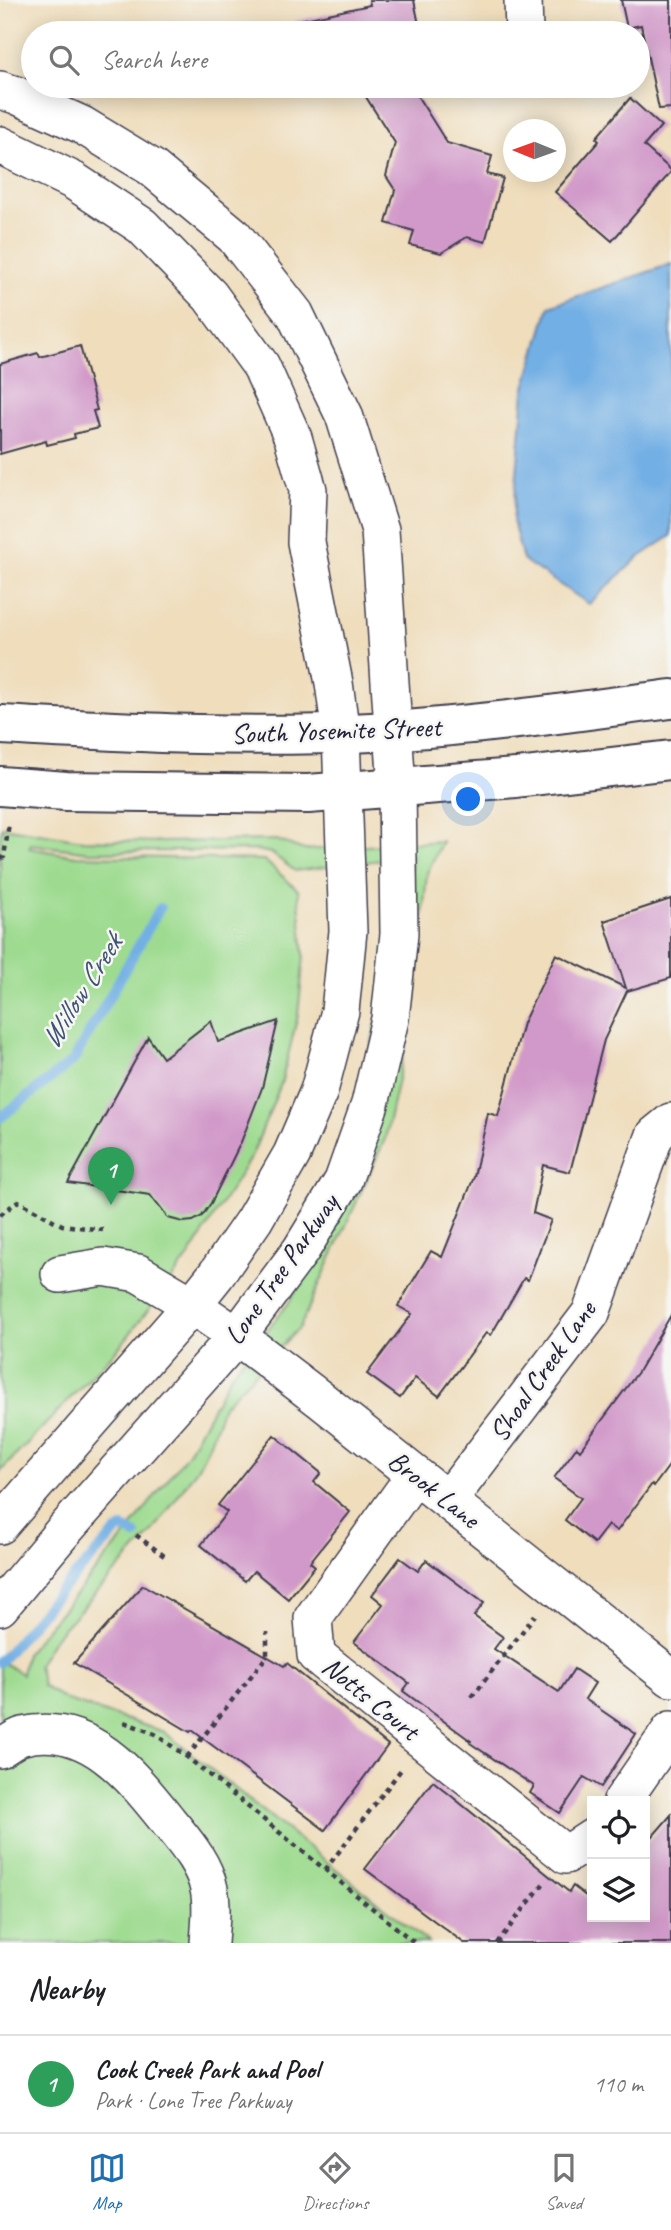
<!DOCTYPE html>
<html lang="en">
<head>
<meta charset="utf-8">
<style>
	body { margin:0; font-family:Caveat,sans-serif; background:#f2f2f2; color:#202124 }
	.controls { position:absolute; right:21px; bottom:21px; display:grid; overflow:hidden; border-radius:0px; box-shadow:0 4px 18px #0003 }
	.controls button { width:63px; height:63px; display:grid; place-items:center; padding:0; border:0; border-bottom:2px solid #e0e0e0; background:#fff; color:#202124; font:35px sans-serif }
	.compass { position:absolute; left:503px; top:119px; width:63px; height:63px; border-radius:50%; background:#fff; box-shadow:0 4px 18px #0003; rotate:271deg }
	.you { position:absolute; left:469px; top:800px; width:24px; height:24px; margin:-18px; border:5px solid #fff; border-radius:50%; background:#1a73e8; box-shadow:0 0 0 10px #1a73e833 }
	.badge { display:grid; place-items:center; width:46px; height:46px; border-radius:50%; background:#1f6fb2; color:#fff; font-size:23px; font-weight:700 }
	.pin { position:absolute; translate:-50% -58px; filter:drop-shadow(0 2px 4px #0008) }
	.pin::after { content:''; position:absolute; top:37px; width:24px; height:21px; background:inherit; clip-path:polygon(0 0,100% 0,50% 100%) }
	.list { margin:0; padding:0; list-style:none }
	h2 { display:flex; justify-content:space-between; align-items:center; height:91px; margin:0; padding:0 28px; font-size:30px }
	h2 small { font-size:23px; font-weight:400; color:#757577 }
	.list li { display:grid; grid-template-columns:46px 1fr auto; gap:21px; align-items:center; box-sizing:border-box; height:98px; padding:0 28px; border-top:2px solid #e0e0e0 }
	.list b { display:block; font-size:26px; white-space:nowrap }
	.list p { margin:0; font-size:23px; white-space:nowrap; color:#757577 }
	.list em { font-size:23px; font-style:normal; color:#757577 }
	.icon { flex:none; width:38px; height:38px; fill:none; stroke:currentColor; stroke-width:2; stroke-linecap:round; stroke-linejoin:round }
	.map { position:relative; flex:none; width:671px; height:1943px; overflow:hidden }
	.search { position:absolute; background:#fff; box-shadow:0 4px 18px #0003; left:21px; right:21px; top:21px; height:77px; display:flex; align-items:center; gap:18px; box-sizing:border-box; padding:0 24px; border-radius:38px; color:#757577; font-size:26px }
	.sheet { height:189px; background:#fff }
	nav { display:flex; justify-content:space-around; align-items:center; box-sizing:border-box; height:98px; border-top:2px solid #e0e0e0; background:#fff; font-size:19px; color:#757577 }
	nav a { display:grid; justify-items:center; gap:4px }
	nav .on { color:#1f6fb2 }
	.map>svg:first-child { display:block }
</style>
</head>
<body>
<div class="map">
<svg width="671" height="1943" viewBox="0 0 671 1943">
	<rect width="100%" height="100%" fill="#f6f6f2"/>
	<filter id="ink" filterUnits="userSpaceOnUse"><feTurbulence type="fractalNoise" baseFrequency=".0143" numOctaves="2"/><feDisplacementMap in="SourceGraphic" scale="14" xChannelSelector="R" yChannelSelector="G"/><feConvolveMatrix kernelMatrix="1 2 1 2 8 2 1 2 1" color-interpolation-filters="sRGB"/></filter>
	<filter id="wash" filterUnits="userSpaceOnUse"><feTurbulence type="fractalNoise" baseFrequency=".00686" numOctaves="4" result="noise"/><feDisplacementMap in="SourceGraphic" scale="28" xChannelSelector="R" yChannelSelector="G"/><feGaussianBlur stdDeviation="1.57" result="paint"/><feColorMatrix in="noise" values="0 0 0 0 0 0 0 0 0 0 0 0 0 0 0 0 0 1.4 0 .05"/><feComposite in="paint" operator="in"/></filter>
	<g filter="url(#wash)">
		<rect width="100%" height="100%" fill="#efddbc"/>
		<!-- green -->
		<polygon fill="#9edb90" stroke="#607e66" stroke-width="2" points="2,827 83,840 160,842 277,840 304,850 442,841 427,873 415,1001 385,1139 300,1327 223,1406 209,1445 198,1467 152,1533 54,1638 38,1665 43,1686 66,1700 164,1732 429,1943 0,1943 0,1661 22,1674 26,1653 119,1543 187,1454 231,1374 288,1304 331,1226 413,856 295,871 271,853 256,850 89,852 31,844 29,848 76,856 264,860 298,890 304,955 298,1015 281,1084 252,1155 190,1255 122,1344 0,1472 0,840"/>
		<!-- water -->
		<polygon fill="#72afe4" stroke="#4a6890" stroke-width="2" points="671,264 671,536 638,558 589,604 523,560 513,521 524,391 549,306"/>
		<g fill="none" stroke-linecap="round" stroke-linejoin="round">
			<!-- stream -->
			<g stroke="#72afe4" stroke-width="10">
				<polyline points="0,1118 73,1061 160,908"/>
				<polyline points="0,1662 54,1598 117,1531 123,1528 136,1535"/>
			</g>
		</g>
		<g id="blocks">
			<!-- building -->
			<g fill="#d199c9">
				<polygon points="369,0 414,0 420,30 415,30 416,33 296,33 295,21 370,5"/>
				<polygon points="621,0 671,0 671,108 659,109 641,25 627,28"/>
				<polygon points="359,86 411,86 447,143 492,156 487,174 503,178 485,242 467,237 441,253 410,245 414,231 386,223 395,190 386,176 395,143"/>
				<polygon points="630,98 661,126 644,146 671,170 671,172 612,241 555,192 599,141 596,138"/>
				<polygon points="80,346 97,410 93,411 98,428 74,434 75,438 47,445 46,441 0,454 0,364 38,353 40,357"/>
				<polygon points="671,899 671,978 627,991 604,1040 570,1172 543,1165 533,1213 551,1220 528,1280 524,1278 491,1335 486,1333 439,1396 415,1378 400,1398 367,1374 412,1314 398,1306 431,1251 442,1257 474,1177 488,1113 498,1116 523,1023 556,954 626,988 604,921"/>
				<polygon points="211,1021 218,1042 278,1021 262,1088 241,1142 211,1203 202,1216 193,1221 183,1222 168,1218 150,1195 68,1183 148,1037 163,1058"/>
				<polygon points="671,1315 671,1463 654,1486 652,1484 617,1531 608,1525 594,1543 565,1520 581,1498 554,1478 577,1447 580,1450 638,1372"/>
				<polygon points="274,1435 321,1473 314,1482 350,1512 310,1562 315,1566 288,1599 254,1571 245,1581 201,1545 227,1512 218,1505"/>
				<polygon points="400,1558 418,1571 426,1560 484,1603 474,1616 503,1637 494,1649 559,1692 574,1669 595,1683 585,1699 636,1734 601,1787 584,1777 560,1813 530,1793 534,1786 470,1743 471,1741 403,1691 409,1683 354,1642 383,1604 372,1595"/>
				<polygon points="143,1585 284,1666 287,1663 388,1745 325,1830 192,1730 190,1732 74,1663"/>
				<polygon points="433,1781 569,1892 573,1886 592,1901 592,1917 645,1917 645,1845 671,1815 671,1943 464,1943 365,1869"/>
			</g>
		</g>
	</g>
	<g filter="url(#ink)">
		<use href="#blocks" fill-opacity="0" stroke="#413e4e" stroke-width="2"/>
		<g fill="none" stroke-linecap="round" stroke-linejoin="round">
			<!-- minor casing -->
			<g stroke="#413e4e" stroke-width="40">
				<g id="minor">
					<polyline points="523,0 524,33"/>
					<polyline points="0,90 16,95 82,125 151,167 234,236 295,314 344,415 380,530 397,789 399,934 390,1019 370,1104 343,1181 301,1250 237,1336 61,1534 0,1607"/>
					<polyline points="0,145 74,181 142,226 210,296 261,366 293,438 308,490 306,542 334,683 341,734 348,931 340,1011 319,1091 292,1154 254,1220 216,1275 192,1305 0,1525"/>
					<polyline points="60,1274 103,1267 138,1273 192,1305 237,1336 321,1400 671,1678"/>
					<polyline points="415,1475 313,1618 316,1655 566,1855 592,1838"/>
					<polyline points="449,1499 591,1313 655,1135 671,1122"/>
					<path d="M0,1749C7,1745 15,1738 23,1736C88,1720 132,1776 168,1821C184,1841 204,1863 209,1889C213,1906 210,1926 209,1943"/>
					<polyline points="622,1801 671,1730"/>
				</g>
			</g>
			<!-- major casing -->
			<g stroke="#413e4e" stroke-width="42">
				<g id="major">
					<path d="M0,725C124,732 247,739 371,732C471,727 571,712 671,699"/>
					<polyline points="0,786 66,791 308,794 516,778 671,760"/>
				</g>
			</g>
			<!-- path -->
			<g stroke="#413e4e" stroke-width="4.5" stroke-dasharray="5 5" stroke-linecap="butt">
				<polyline points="0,859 4,857 9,823"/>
				<polyline points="0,1215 18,1201 62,1225 103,1230"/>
				<polyline points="136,1535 167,1558"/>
				<polyline points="472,1697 535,1615"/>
				<polyline points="124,1722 155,1734 187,1757 415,1943"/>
				<polyline points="187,1757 267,1656 267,1632"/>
				<polyline points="325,1870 403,1767"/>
				<polyline points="497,1943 544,1883"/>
			</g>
			<!-- minor -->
			<use href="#minor" stroke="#fff" stroke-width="37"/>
			<!-- major -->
			<use href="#major" stroke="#fff" stroke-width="38"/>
		</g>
	</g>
	<g text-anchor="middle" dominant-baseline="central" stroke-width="5" stroke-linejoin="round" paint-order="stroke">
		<!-- street labels -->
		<g font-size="28" fill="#22223b" stroke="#f6f6f2">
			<text transform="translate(336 730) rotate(-2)">South Yosemite Street</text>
			<text transform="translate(281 1269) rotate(-55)">Lone Tree Parkway</text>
			<text transform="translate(542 1371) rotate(-55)">Shoal Creek Lane</text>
			<text transform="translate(434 1489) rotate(38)">Brook Lane</text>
			<text transform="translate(371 1698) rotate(39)">Notts Court</text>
		</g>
		<!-- water labels -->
		<g font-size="30" font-style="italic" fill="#3e5376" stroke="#f6f6f2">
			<text transform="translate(81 991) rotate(-58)">Willow Creek</text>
		</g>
	</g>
</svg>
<div class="controls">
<button><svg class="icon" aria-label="locate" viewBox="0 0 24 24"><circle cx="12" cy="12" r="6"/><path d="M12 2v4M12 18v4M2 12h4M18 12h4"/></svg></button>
<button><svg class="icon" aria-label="layers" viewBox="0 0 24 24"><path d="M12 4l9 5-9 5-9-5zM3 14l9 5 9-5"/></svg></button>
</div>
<svg class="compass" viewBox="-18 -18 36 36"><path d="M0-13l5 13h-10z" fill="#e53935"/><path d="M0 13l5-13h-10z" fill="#757577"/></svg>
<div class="you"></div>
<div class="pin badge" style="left:111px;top:1205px;background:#2e9e5b">1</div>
<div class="search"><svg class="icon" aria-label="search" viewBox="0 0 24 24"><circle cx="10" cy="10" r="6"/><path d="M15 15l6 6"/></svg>Search here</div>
</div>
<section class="sheet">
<h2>Nearby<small></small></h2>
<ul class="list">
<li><span class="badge" style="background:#2e9e5b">1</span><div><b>Cook Creek Park and Pool</b><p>Park · Lone Tree Parkway</p></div><em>110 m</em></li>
</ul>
</section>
<nav>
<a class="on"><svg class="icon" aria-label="map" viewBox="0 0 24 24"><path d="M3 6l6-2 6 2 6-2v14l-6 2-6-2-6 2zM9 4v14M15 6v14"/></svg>Map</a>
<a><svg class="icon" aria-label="directions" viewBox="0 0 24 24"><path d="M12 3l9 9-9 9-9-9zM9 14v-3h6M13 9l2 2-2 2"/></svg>Directions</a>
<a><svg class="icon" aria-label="saved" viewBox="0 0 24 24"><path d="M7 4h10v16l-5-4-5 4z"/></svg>Saved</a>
</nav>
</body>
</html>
